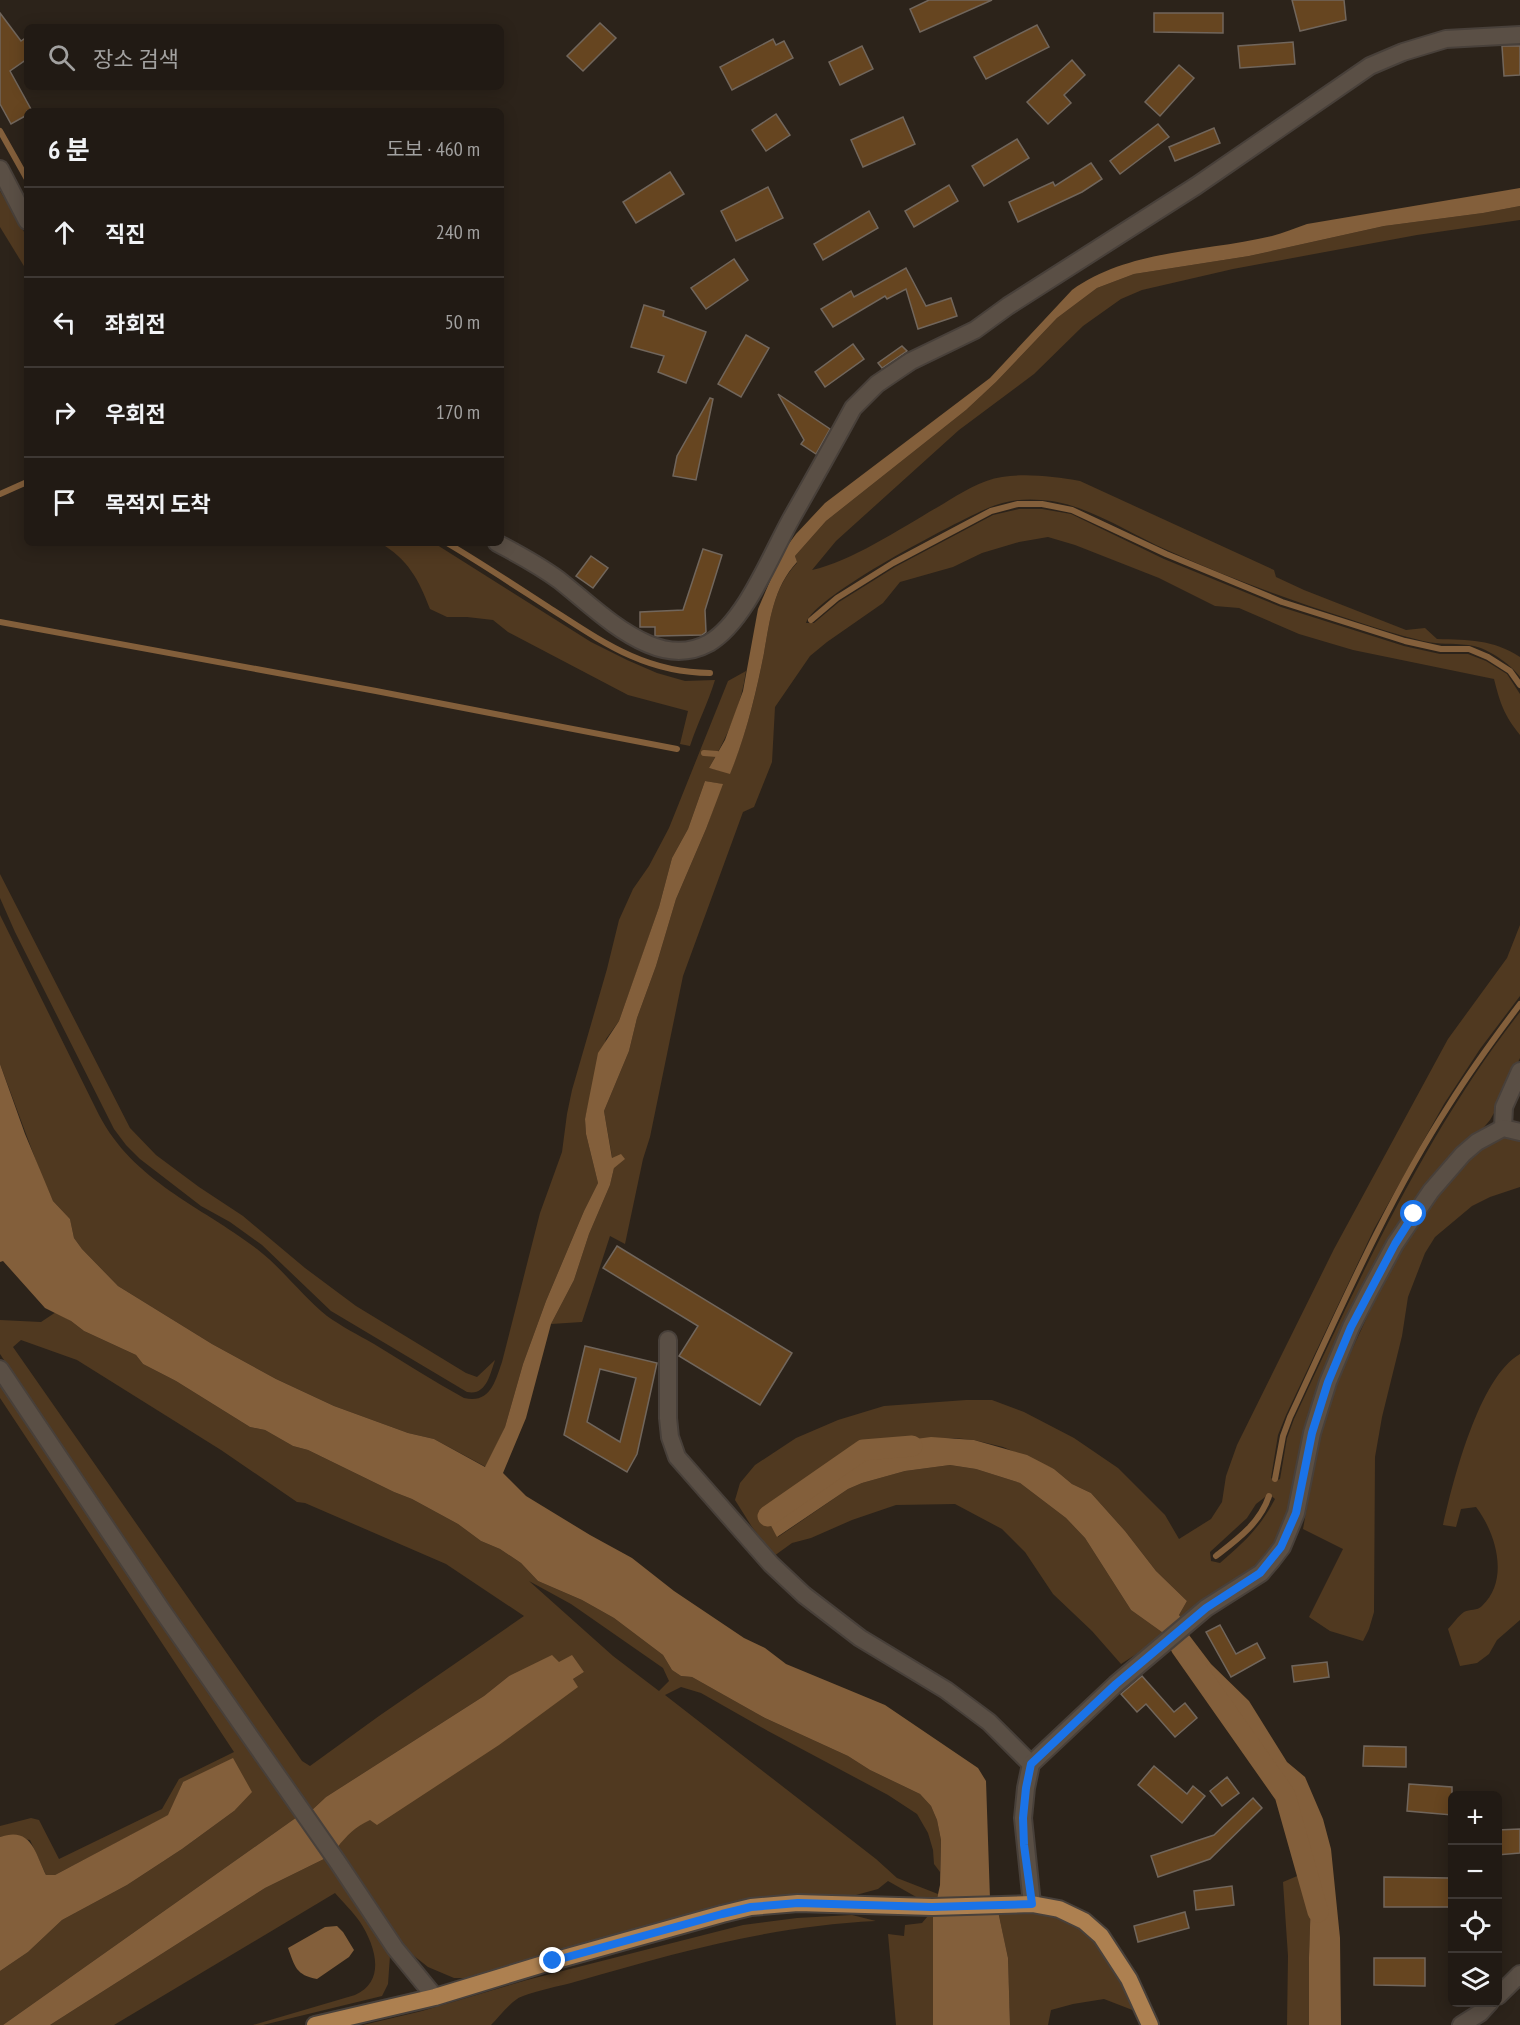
<!DOCTYPE html>
<html lang="ko">
<head>
<meta charset="utf-8">
<style>
	body { margin:0; font-family:"PT Sans Narrow","Noto Sans KR",sans-serif; background:#29231d; color:#f1f3f6 }
	.controls { position:absolute; right:18px; bottom:18px; display:grid; overflow:hidden; border-radius:9px; box-shadow:0 3px 15px #0003 }
	.controls button { width:54px; height:54px; display:grid; place-items:center; padding:0; border:0; border-bottom:2px solid #3e3834; background:#211a14; color:#f1f3f6; font:30px sans-serif }
	.stop { position:absolute; width:18px; height:18px; margin:-14px; border:4px solid #1a73e8; border-radius:50%; background:#fff }
	.stop.end { background:#1a73e8; border-color:#fff; box-shadow:0 2px 6px #0008 }
	.list { margin:0; padding:0; list-style:none }
	h2 { display:flex; justify-content:space-between; align-items:center; height:78px; margin:0; padding:0 24px; font-size:26px }
	h2 small { font-size:20px; font-weight:400; color:#a2a1a0 }
	.list li { display:grid; grid-template-columns:39px 1fr auto; gap:18px; align-items:center; box-sizing:border-box; height:90px; padding:0 24px; border-top:2px solid #3e3834 }
	.list b { display:block; font-size:22px; white-space:nowrap }
	.list em { font-size:20px; font-style:normal; color:#a2a1a0 }
	.icon { flex:none; width:33px; height:33px; fill:none; stroke:currentColor; stroke-width:2; stroke-linecap:round; stroke-linejoin:round }
	.map { position:relative; flex:none; width:1520px; height:2025px; overflow:hidden }
	.search { position:absolute; background:#211a14; box-shadow:0 3px 15px #0003; left:24px; top:24px; width:480px; height:66px; display:flex; align-items:center; gap:15px; box-sizing:border-box; padding:0 21px; border-radius:9px; color:#a2a1a0; font-size:22px }
	.panel { position:absolute; background:#211a14; box-shadow:0 3px 15px #0003; left:24px; top:108px; width:480px; height:438px; border-radius:9px }
	.map>svg:first-child { display:block }
</style>
</head>
<body>
<div class="map">
<svg width="1520" height="2025" viewBox="0 0 1520 2025">
	<rect width="100%" height="100%" fill="#2c231a"/>
	<!-- green -->
	<g fill="#503920" fill-rule="evenodd">
		<polygon points="0,191 27,237 27,271 0,227"/>
		<path d="M1520,206V220L1417,235L1233,269L1142,290L1121,299L1083,326L1034,374L959,430L836,541L812,570C853,561 906,525 943,504C961,493 981,480 1002,477C1027,473 1055,477 1080,481L1274,570L1276,577L1304,590L1406,630L1425,628L1437,639C1469,640 1492,639 1520,657V677C1511,664 1485,646 1468,645C1450,643 1441,645 1423,641C1398,635 1373,627 1349,619C1287,599 1226,577 1167,550C1128,533 1084,502 1041,500C1024,498 1004,501 988,508C956,522 815,595 806,623H814L839,602L895,567L993,515L1019,509H1042L1071,514L1164,559L1281,607L1404,646L1440,654H1468L1486,661L1507,674L1520,694V735C1504,715 1500,703 1494,679L1353,650L1299,634L1239,608L1215,606L1159,578L1075,545L1048,537L1019,542L982,553L953,567L900,582L883,603L827,642L810,656L775,707L772,762L754,807L743,812L683,976L650,1137L643,1159L625,1244L610,1236L582,1322L551,1324L574,1280L589,1234L610,1185L614,1168L604,1111L629,1051L637,1018L656,966L676,899L706,829L722,784L705,781L688,829L672,858L659,907L640,962L619,1021L606,1039L591,1094L585,1119L586,1134L598,1183L584,1211L546,1301L523,1364L505,1427L486,1467L434,1439L408,1433L334,1406L276,1379L212,1344L118,1286L82,1249L74,1238L70,1219L53,1201L42,1177L0,1064V915L99,1115C134,1182 201,1206 257,1249C283,1269 302,1296 327,1316C341,1326 358,1335 374,1344C404,1362 433,1381 464,1398C490,1404 495,1382 502,1362L540,1213L562,1152L567,1114L572,1090L607,969L619,920L633,889L649,866L669,828L728,681L746,671C741,707 727,737 709,768L730,773C746,735 756,694 764,653C770,620 773,588 797,563L795,556L826,521L966,410L996,382L1057,318L1097,288L1134,274L1249,256L1384,226L1483,213Z"/>
		<path d="M380,543H434L591,642L627,660L657,673L685,681L715,680C708,703 697,724 690,746L680,744L688,711L628,695L508,632L493,620L467,617H447L430,609C419,580 408,559 380,543Z"/>
		<path d="M0,874L130,1128L156,1155L199,1187L243,1216L305,1268L356,1306L466,1373L477,1377L495,1360C490,1375 486,1396 467,1392L331,1311L262,1245L230,1222L201,1206L140,1159L126,1145L114,1129L15,932L0,898Z"/>
		<path d="M1520,925V996L1480,1049L1444,1104L1374,1229L1286,1415L1278,1435L1271,1478L1275,1481L1280,1479L1287,1438L1294,1419C1360,1277 1424,1135 1520,1012V1058L1498,1106L1490,1120L1475,1138L1365,1290L1292,1512L1268,1558L1182,1619L1179,1615L1187,1601L1156,1571L1125,1531L1091,1493L1072,1484L1054,1469L1003,1447L974,1440L954,1438L900,1441L880,1451L853,1459L770,1524L778,1537L848,1489L862,1483L905,1471L950,1465L976,1469L1020,1483L1066,1518L1085,1538L1131,1610L1166,1635L1121,1664L1092,1631L1053,1594L1025,1552L1002,1529L955,1504L896,1505L852,1520L811,1538L792,1543L774,1556L752,1527L735,1500L740,1483L755,1465L796,1438L838,1420L884,1406L966,1400H992L1024,1412L1074,1438L1118,1468L1165,1515L1179,1539L1211,1519L1222,1502L1226,1476L1237,1445L1334,1249L1448,1039L1507,958ZM1269,1494L1275,1499C1259,1529 1245,1541 1220,1563L1211,1561L1210,1552L1247,1518L1256,1504Z"/>
		<polygon points="1509,1135 1520,1139 1520,1187 1490,1197 1472,1206 1435,1237 1425,1253 1408,1297 1402,1336 1382,1417 1375,1457 1374,1612 1369,1629 1363,1641 1330,1631 1309,1617 1343,1549 1303,1529 1319,1439 1329,1405 1342,1371 1381,1287 1425,1209 1461,1167 1493,1138"/>
		<path d="M56,1312L71,1321L84,1331L136,1355L143,1364L176,1381L250,1427L265,1430L293,1446L308,1450L394,1492L412,1499L458,1524L481,1541L500,1549L521,1563L538,1581L582,1600L614,1618L663,1655L672,1670L681,1676L692,1677L765,1718L848,1756L870,1770L920,1794L931,1806L937,1820L941,1840L940,1872L934,1864L933,1850L928,1833L917,1814L888,1795L768,1731L701,1693L681,1687L665,1695L876,1859L897,1878L938,1894L937,1899L918,1898L888,1881L878,1889L856,1895L760,1899L684,1915L590,1942L480,1978H454L428,1967L404,1948L337,1848L348,1833L358,1825C437,1789 507,1738 577,1687L573,1679L584,1672L559,1662L509,1676L484,1696L326,1797L311,1811L153,1585L0,1354V1320L41,1322ZM21,1340L77,1360L221,1450L297,1502L305,1503L446,1564L524,1616L379,1716L310,1766L302,1761L13,1347ZM529,1581L571,1604L663,1668L669,1681L659,1691L613,1656Z"/>
		<path d="M1520,1354V1620L1497,1640L1489,1654L1477,1663L1460,1666L1448,1629C1453,1624 1458,1616 1464,1612C1470,1609 1477,1611 1482,1606C1510,1580 1496,1533 1476,1507L1461,1509L1456,1527L1443,1525C1453,1481 1479,1377 1520,1354Z"/>
		<polygon points="0,1381 297,1817 3,2025 0,2025 0,1971 28,1952 62,1920 127,1885 182,1849 234,1811 183,1782 169,1815 55,1875 46,1875 30,1840 4,1836 0,1837 0,1826 31,1818 39,1820 59,1859 162,1809 179,1779 234,1752 0,1398"/>
		<path d="M326,1858L390,1956L388,1984L382,1996L263,2025H253L355,1995C387,1981 375,1945 360,1922C353,1912 343,1902 335,1893L114,2025H50L265,1888Z"/>
		<polygon points="1309,1871 1311,1897 1309,1957 1309,2025 1287,2025 1288,1956 1283,1882"/>
		<polygon points="933,1910 933,2025 896,2025 888,1934 904,1936 905,1925 922,1923"/>
		<path d="M998,1911C1014,1911 1045,1910 1059,1914C1096,1924 1119,1979 1135,2011L1104,1999L1073,2004L1051,2010L1048,2025H1010L1008,1958Z"/>
		<path d="M852,1915L876,1921C771,1926 678,1952 578,1981C565,1985 525,1993 517,1999C507,2006 499,2017 491,2025H363L422,2011L527,1980L743,1925L797,1918Z"/>
	</g>
	<!-- water -->
	<g fill="#835f3b">
		<path d="M1520,188V206L1483,213L1384,226L1249,256L1134,274L1097,288L1057,318L996,382L966,410L826,521L795,556L797,562C773,588 770,620 764,653C756,694 746,735 730,774L709,768L725,740L743,691L758,609L782,553L796,534L825,503L990,378L1072,290C1129,249 1205,252 1272,236C1283,233 1295,228 1307,224Z"/>
		<polygon points="705,781 723,784 706,829 676,899 656,966 637,1018 629,1051 604,1111 612,1158 621,1154 625,1159 614,1168 610,1185 589,1234 574,1280 551,1324 526,1418 503,1473 526,1496 590,1535 632,1558 674,1591 744,1638 765,1648 786,1664 885,1705 978,1768 986,1781 990,1899 937,1899 940,1885 941,1840 937,1820 931,1806 920,1794 870,1770 848,1756 765,1718 692,1677 681,1676 672,1670 663,1655 614,1618 582,1600 538,1581 521,1563 500,1549 481,1541 458,1524 412,1499 394,1492 308,1450 293,1446 265,1430 250,1427 176,1381 143,1364 136,1355 84,1331 71,1321 45,1308 3,1261 0,1262 0,1064 25,1134 53,1201 70,1219 74,1238 82,1249 118,1286 212,1344 276,1379 334,1406 408,1433 434,1439 485,1467 505,1427 523,1364 546,1301 584,1211 598,1183 586,1134 585,1119 598,1053 619,1021 659,907 672,858 688,829"/>
		<polygon points="931,1437 974,1440 1027,1455 1054,1469 1072,1484 1091,1493 1125,1531 1156,1571 1187,1601 1179,1615 1182,1619 1166,1635 1131,1610 1085,1538 1066,1518 1020,1483 976,1469 950,1465 905,1471 862,1483 848,1489 777,1537 770,1524 783,1515 779,1508 786,1500 835,1467 880,1451 900,1441"/>
		<polygon points="1189,1635 1211,1664 1249,1701 1287,1762 1305,1777 1323,1819 1331,1849 1340,1938 1341,2025 1309,2025 1309,1957 1311,1897 1303,1825 1273,1769 1249,1744 1239,1725 1212,1688 1175,1645"/>
		<path d="M552,1655L559,1662L572,1655L584,1672L573,1679L578,1687L499,1745L377,1825L370,1820C355,1827 347,1835 337,1848L311,1811L326,1797L484,1696L509,1676Z"/>
		<path d="M233,1758L252,1792L234,1811L182,1849L127,1885L62,1920L28,1952L0,1971V1837C31,1826 35,1852 46,1875H55L168,1815L183,1782Z"/>
		<polygon points="297,1817 326,1858 265,1888 50,2025 3,2025"/>
		<polygon points="933,1910 998,1911 1008,1958 1010,2025 933,2025"/>
		<path d="M337,1926L343,1932L354,1950L349,1957L317,1979C296,1975 295,1967 288,1948L325,1927Z"/>
	</g>
	<g fill="none" stroke-linecap="round" stroke-linejoin="round">
		<!-- stream -->
		<g stroke="#835f3b" stroke-width="6">
			<polyline points="0,131 27,179"/>
			<polyline points="0,494 27,482"/>
			<path d="M447,543C481,563 514,585 548,607C601,641 644,673 710,673"/>
			<polyline points="811,620 837,598 893,563 991,511 1018,504 1042,504 1072,510 1166,554 1282,602 1405,641 1441,649 1469,649 1488,657 1510,671 1520,685"/>
			<polyline points="0,622 376,691 677,749"/>
			<polyline points="704,753 717,754"/>
			<path d="M1275,1479L1283,1436L1290,1417C1339,1312 1386,1203 1449,1105C1471,1070 1495,1037 1520,1004"/>
			<path d="M1216,1556C1238,1539 1260,1523 1269,1496"/>
		</g>
		<!-- canal -->
		<g stroke="#835f3b" stroke-width="21">
			<polyline points="768,1516 863,1450 912,1446"/>
			<polyline points="1181,1647 1285,1795 1318,1912"/>
		</g>
	</g>
	<!-- building -->
	<g fill="#664520" stroke="#71665c" stroke-width="1.5" fill-rule="evenodd">
		<polygon points="929,0 992,0 920,32 910,9"/>
		<polygon points="1292,0 1344,0 1346,20 1300,31"/>
		<polygon points="0,13 21,41 27,37 27,59 10,71 32,111 27,111 27,115 11,124 0,104"/>
		<polygon points="1154,13 1223,13 1223,33 1154,32"/>
		<polygon points="600,23 616,38 583,71 567,56"/>
		<polygon points="1037,25 1049,47 986,79 974,57"/>
		<polygon points="773,39 776,45 784,41 793,58 732,90 720,67"/>
		<polygon points="1293,42 1295,64 1240,68 1238,46"/>
		<polygon points="862,46 873,69 840,85 829,62"/>
		<polygon points="1502,46 1520,46 1520,75 1504,76"/>
		<polygon points="1072,60 1085,75 1064,95 1071,103 1048,124 1027,102"/>
		<polygon points="1179,65 1194,78 1160,116 1145,102"/>
		<polygon points="776,114 790,135 766,151 752,130"/>
		<polygon points="903,117 915,144 863,167 851,140"/>
		<polygon points="1158,124 1169,137 1120,174 1110,161"/>
		<polygon points="1214,128 1220,143 1175,161 1169,147"/>
		<polygon points="1017,139 1029,158 984,186 972,166"/>
		<polygon points="1091,163 1102,179 1082,192 1018,222 1009,202 1053,182 1055,186"/>
		<polygon points="670,172 684,194 636,223 623,202"/>
		<polygon points="949,185 958,201 914,227 905,211"/>
		<polygon points="768,187 783,218 736,241 721,211"/>
		<polygon points="869,211 878,228 823,260 814,244"/>
		<polygon points="734,259 748,280 706,309 691,288"/>
		<polygon points="906,268 926,306 951,298 957,316 918,329 906,289 887,299 885,296 833,327 821,309 851,291 854,297"/>
		<polygon points="644,305 664,311 663,316 706,332 686,383 658,372 664,356 631,347"/>
		<polygon points="746,335 769,348 741,397 718,384"/>
		<polygon points="853,344 864,359 825,387 815,372"/>
		<polygon points="902,346 907,351 882,368 878,363"/>
		<polygon points="778,394 830,429 816,454 801,444 804,440"/>
		<polygon points="710,398 713,399 696,480 673,476 677,456"/>
		<polygon points="703,549 722,555 705,610 706,632 702,635 657,636 655,636 655,627 640,627 640,612 683,610"/>
		<polygon points="591,556 608,568 593,588 576,576"/>
		<polygon points="617,1246 792,1353 760,1405 679,1356 698,1326 603,1268"/>
		<path d="M585,1346L657,1363L637,1454L627,1472L564,1435ZM600,1369L636,1378L620,1442L587,1422Z"/>
		<polygon points="1220,1625 1236,1654 1257,1643 1265,1658 1231,1677 1206,1632"/>
		<polygon points="1327,1662 1329,1677 1294,1682 1292,1666"/>
		<polygon points="1142,1676 1174,1712 1185,1703 1197,1718 1175,1737 1146,1704 1137,1712 1121,1694"/>
		<polygon points="1364,1746 1406,1747 1406,1767 1363,1766"/>
		<polygon points="1154,1766 1187,1794 1193,1786 1205,1796 1182,1823 1138,1785"/>
		<polygon points="1227,1777 1239,1793 1222,1806 1210,1791"/>
		<polygon points="1409,1784 1452,1787 1452,1815 1407,1811"/>
		<polygon points="1253,1798 1262,1808 1210,1859 1158,1877 1151,1856 1214,1835"/>
		<polygon points="1520,1829 1520,1853 1497,1855 1497,1830"/>
		<polygon points="1384,1877 1449,1878 1451,1907 1384,1907"/>
		<polygon points="1232,1886 1234,1905 1196,1910 1194,1891"/>
		<polygon points="1185,1912 1189,1928 1138,1942 1134,1926"/>
		<polygon points="1374,1958 1425,1958 1425,1986 1374,1985"/>
	</g>
	<g fill="none" stroke-linecap="round" stroke-linejoin="round">
		<!-- minor casing -->
		<g stroke="#48403a" stroke-width="20">
			<g id="minor">
				<polyline points="0,169 27,221"/>
				<path d="M497,543C518,554 540,566 559,580C587,602 615,630 648,644C669,653 689,654 709,643C745,622 771,555 791,519C812,482 833,445 853,408L877,384L911,361L975,330L1008,306L1196,186L1370,66L1403,52L1446,39L1520,35"/>
				<polyline points="1503,1128 1504,1107 1520,1071"/>
				<polyline points="668,1340 668,1418 670,1437 677,1457 771,1564 804,1595 860,1638 946,1690 989,1722 1031,1764"/>
				<polyline points="0,1369 161,1609 337,1861 395,1948 435,1997"/>
				<polyline points="1032,1904 1023,1818 1026,1788 1031,1764 1116,1684 1206,1608 1261,1573 1272,1560 1282,1547 1296,1513 1312,1433 1328,1382 1351,1327 1369,1292 1395,1244 1431,1191 1463,1154 1477,1142 1503,1128 1520,1132"/>
				<polyline points="1498,1996 1520,1974"/>
				<polyline points="1461,2025 1480,2013 1490,2002"/>
			</g>
		</g>
		<!-- primary casing -->
		<g stroke="#48403a" stroke-width="20">
			<polyline id="primary" points="315,2025 435,1997 553,1961 722,1914 751,1907 798,1903 932,1907 1032,1904 1059,1909 1084,1921 1101,1936 1129,1979 1150,2025"/>
		</g>
		<!-- minor -->
		<use href="#minor" stroke="#5a4f45" stroke-width="16"/>
		<!-- primary -->
		<use href="#primary" stroke="#ad8050" stroke-width="16"/>
	</g>
	<g fill="none" stroke-linecap="round" stroke-linejoin="round">
		<!-- route -->
		<polyline stroke="#1a73e8" stroke-width="8" points="553,1961 722,1914 751,1907 798,1903 932,1907 1032,1904 1024,1845 1023,1818 1026,1788 1031,1764 1116,1684 1206,1608 1260,1573 1281,1547 1296,1513 1312,1433 1328,1382 1351,1327 1395,1244 1414,1214"/>
	</g>
</svg>
<div class="controls">
<button>+</button>
<button>−</button>
<button><svg class="icon" aria-label="locate" viewBox="0 0 24 24"><circle cx="12" cy="12" r="6"/><path d="M12 2v4M12 18v4M2 12h4M18 12h4"/></svg></button>
<button><svg class="icon" aria-label="layers" viewBox="0 0 24 24"><path d="M12 4l9 5-9 5-9-5zM3 14l9 5 9-5"/></svg></button>
</div>
<div class="stop" style="left:1414px;top:1214px"></div>
<div class="stop end" style="left:553px;top:1961px"></div>
<div class="search"><svg class="icon" aria-label="search" viewBox="0 0 24 24"><circle cx="10" cy="10" r="6"/><path d="M15 15l6 6"/></svg>장소 검색</div>
<section class="panel">
<h2>6 분<small>도보 · 460 m</small></h2>
<ul class="list">
<li><svg class="icon" aria-label="ahead" viewBox="0 0 24 24"><path d="M12 20V5M6 11l6-6 6 6"/></svg><div><b>직진</b></div><em>240 m</em></li>
<li><svg class="icon" aria-label="left" viewBox="0 0 24 24"><path d="M17 20v-9H6M10 6l-5 5 5 5"/></svg><div><b>좌회전</b></div><em>50 m</em></li>
<li><svg class="icon" aria-label="right" viewBox="0 0 24 24"><path d="M7 20v-9h11M14 6l5 5-5 5"/></svg><div><b>우회전</b></div><em>170 m</em></li>
<li><svg class="icon" aria-label="arrive" viewBox="0 0 24 24"><path d="M6 21V4h12l-3 4 3 4H6"/></svg><div><b>목적지 도착</b></div></li>
</ul>
</section>
</div>
</body>
</html>
